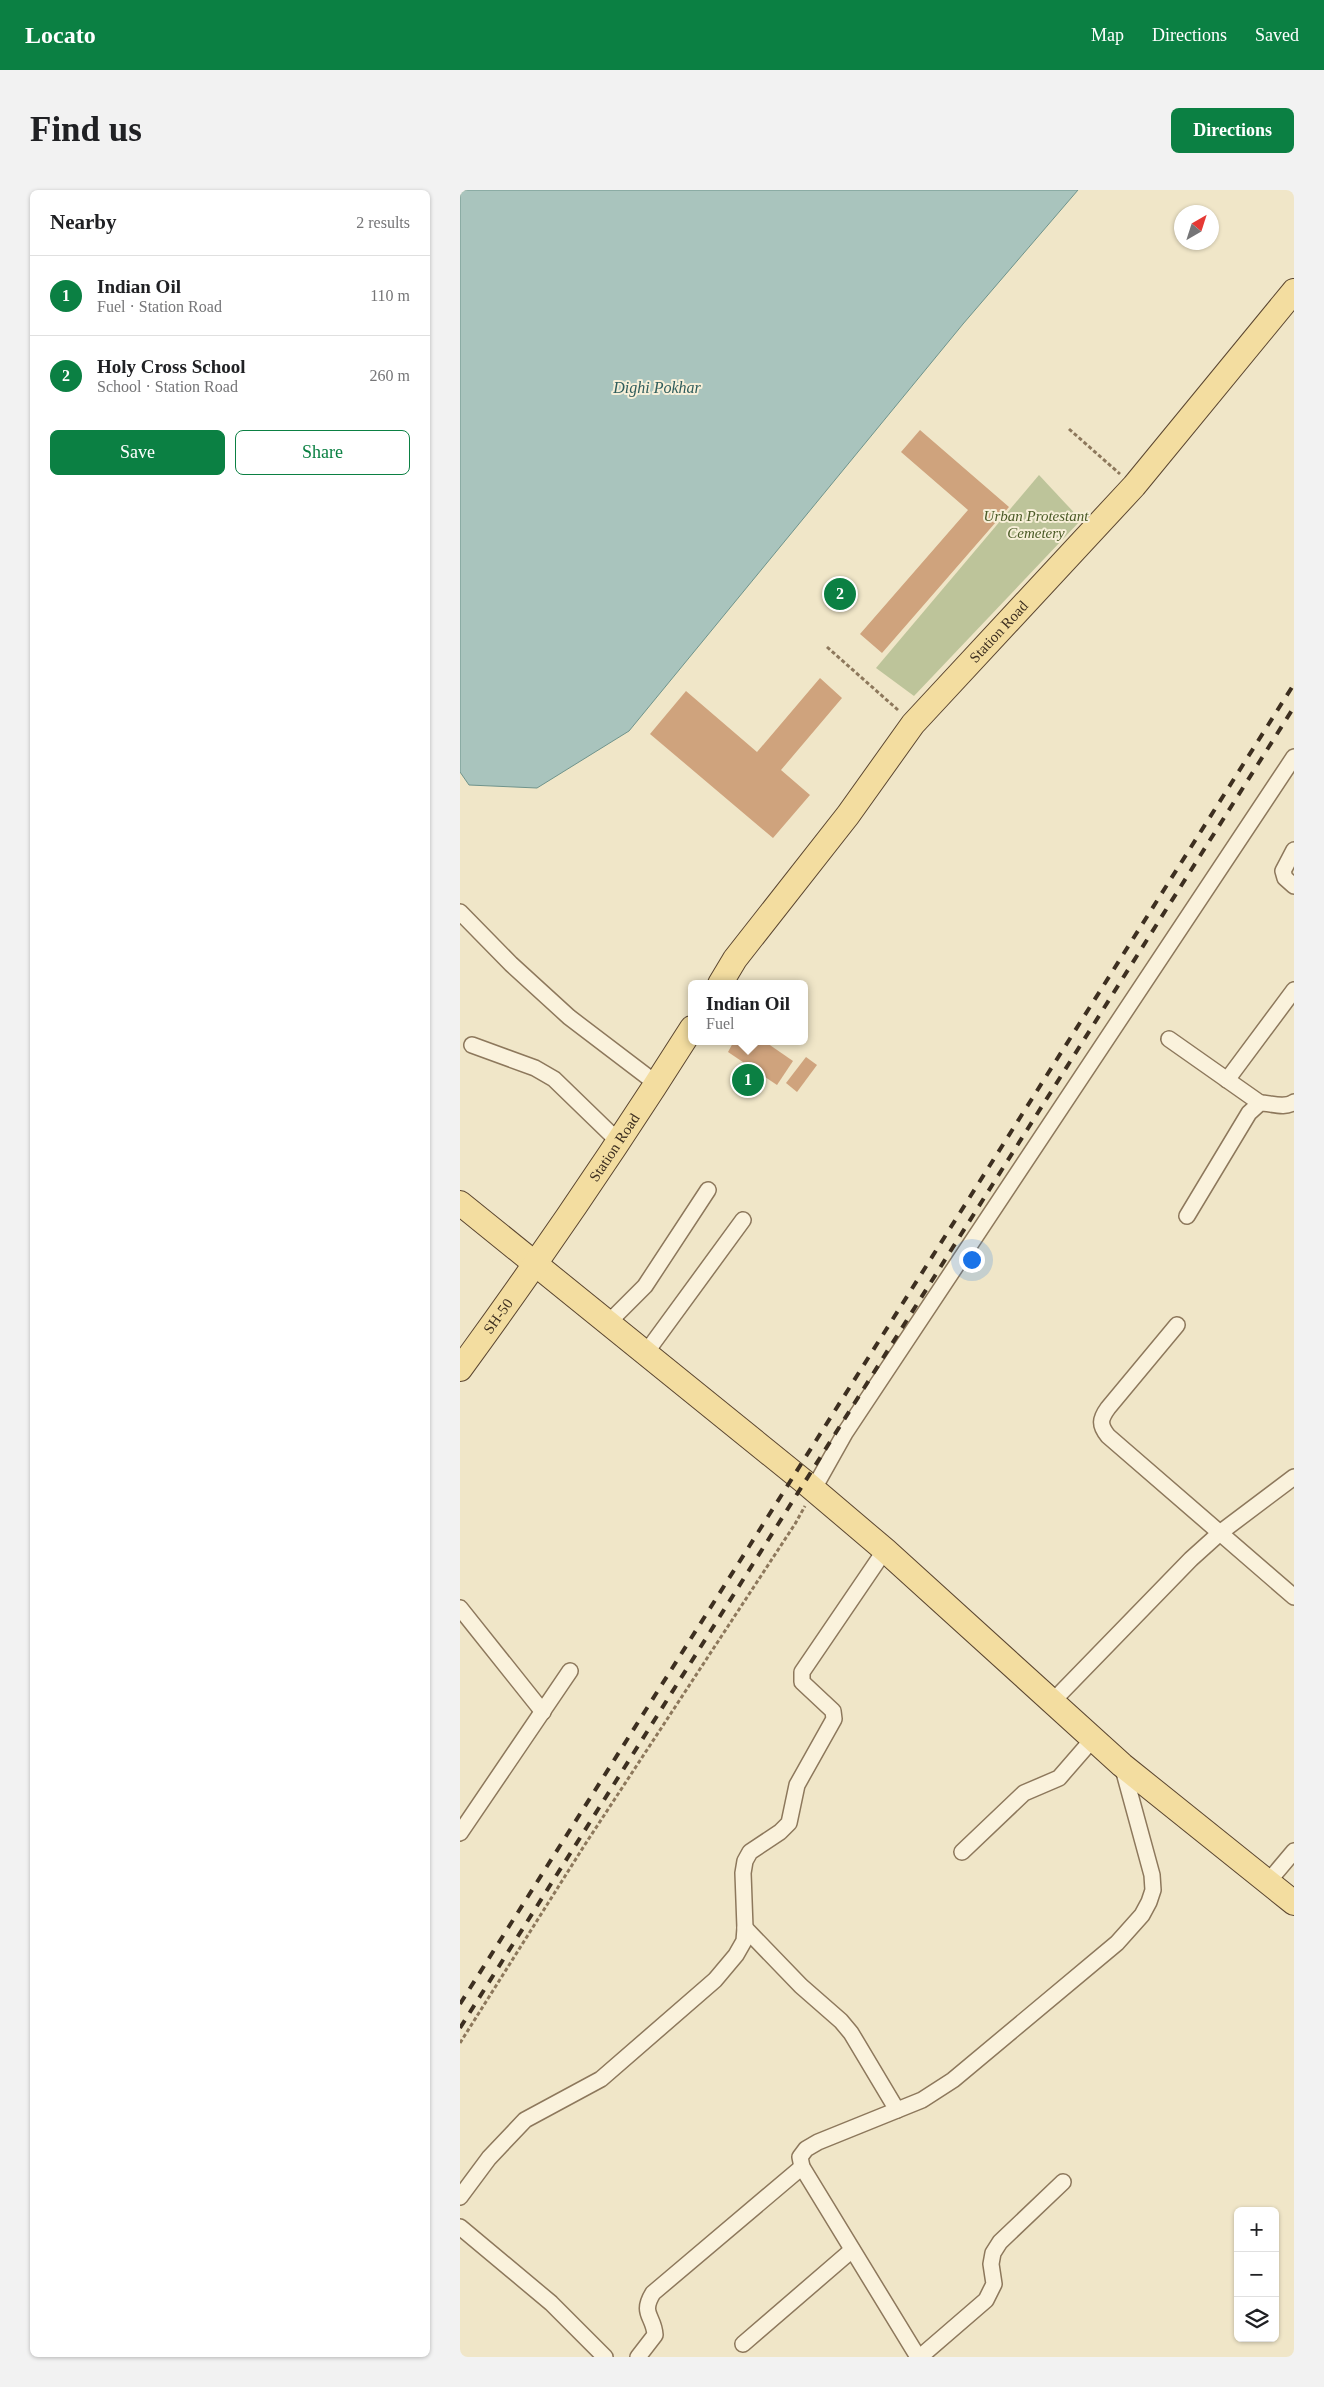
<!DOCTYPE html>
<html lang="en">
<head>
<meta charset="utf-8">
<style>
	body { margin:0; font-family:"Times New Roman",serif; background:#f2f2f2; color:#202124 }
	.controls { position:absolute; right:15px; bottom:15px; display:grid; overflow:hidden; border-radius:8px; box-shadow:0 1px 4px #0004 }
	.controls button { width:45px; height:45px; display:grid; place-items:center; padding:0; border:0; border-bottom:1px solid #e0e0e0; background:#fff; color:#202124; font:25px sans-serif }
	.compass { position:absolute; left:714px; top:15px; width:45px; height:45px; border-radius:50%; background:#fff; box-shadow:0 1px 4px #0004; rotate:39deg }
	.you { position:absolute; left:511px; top:1069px; width:18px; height:18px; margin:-12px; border:4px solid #fff; border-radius:50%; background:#1a73e8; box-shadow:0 0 0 8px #1a73e833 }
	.badge { display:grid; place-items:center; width:32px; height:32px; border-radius:50%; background:#0b8043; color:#fff; font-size:16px; font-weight:700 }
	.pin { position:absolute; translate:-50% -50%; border:2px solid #fff; box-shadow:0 1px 5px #0006 }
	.popup { position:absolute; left:228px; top:790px; width:120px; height:65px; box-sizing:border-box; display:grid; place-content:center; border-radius:8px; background:#fff; filter:drop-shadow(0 1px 4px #0005); font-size:16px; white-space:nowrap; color:#757577 }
	.popup b { font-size:19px; color:#202124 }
	.popup::after { content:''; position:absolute; left:50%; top:100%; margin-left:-10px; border:10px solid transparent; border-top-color:#fff }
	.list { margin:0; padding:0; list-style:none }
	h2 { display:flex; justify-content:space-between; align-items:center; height:65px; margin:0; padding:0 20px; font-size:21px }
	h2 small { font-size:16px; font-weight:400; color:#757577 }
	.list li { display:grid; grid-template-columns:32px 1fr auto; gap:15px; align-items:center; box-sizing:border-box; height:80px; padding:0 20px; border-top:1px solid #e0e0e0 }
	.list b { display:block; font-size:19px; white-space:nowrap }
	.list p { margin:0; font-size:16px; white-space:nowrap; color:#757577 }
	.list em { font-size:16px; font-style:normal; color:#757577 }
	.actions { display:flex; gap:10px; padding:15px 20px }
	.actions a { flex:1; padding:11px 0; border:1px solid #0b8043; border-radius:8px; text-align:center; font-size:18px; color:#0b8043 }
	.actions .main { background:#0b8043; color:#fff }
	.icon { flex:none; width:28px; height:28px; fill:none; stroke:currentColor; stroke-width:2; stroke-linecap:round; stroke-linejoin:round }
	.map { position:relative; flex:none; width:834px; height:2167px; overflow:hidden; border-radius:8px }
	header { display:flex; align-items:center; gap:30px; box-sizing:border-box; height:70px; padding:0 25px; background:#0b8043; color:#fff }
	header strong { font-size:24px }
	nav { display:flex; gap:28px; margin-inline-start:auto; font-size:18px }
	.intro { display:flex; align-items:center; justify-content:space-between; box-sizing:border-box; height:120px; padding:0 30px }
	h1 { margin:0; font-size:35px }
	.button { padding:12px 22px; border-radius:8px; background:#0b8043; color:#fff; font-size:18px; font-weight:700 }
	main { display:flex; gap:30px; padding:0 30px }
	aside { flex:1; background:#fff; border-radius:8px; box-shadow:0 1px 4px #0004 }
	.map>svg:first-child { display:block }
</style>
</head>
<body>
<header>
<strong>Locato</strong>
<nav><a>Map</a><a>Directions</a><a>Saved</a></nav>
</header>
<div class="intro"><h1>Find us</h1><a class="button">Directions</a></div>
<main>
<aside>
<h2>Nearby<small>2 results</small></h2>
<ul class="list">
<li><span class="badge">1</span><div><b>Indian Oil</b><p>Fuel · Station Road</p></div><em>110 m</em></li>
<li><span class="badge">2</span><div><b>Holy Cross School</b><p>School · Station Road</p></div><em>260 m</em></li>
</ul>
<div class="actions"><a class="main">Save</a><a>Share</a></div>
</aside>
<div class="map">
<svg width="834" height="2167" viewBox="0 0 834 2167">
	<rect width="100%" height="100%" fill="#f0e6c8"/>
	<!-- cemetery -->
	<polygon fill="#bdc49a" points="579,285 621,330 454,506 416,478"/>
	<!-- water -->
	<polygon fill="#a9c4bd" stroke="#6f938b" points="0,0 618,0 503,134 169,541 77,598 9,595 0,582"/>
	<!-- building -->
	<g fill="#cfa37d">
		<polygon points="460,240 549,317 422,463 400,444 508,320 441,262"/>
		<polygon points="360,488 382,508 321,580 350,605 313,648 190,544 226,501 297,562"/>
		<polygon points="274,851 304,851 333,871 317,895 268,862"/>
		<polygon points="346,867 357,875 337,902 326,893"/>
	</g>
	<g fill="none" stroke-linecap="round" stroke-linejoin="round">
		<!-- street casing -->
		<g stroke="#8d785c" stroke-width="18">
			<g id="street">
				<polyline points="834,660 823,681 825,688 834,696"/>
				<polyline points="0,722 51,774 109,827 197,894"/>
				<polyline points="709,849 800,913"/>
				<polyline points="12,855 75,878 94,889 159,952"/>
				<polyline points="767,890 834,800"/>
				<path d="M727,1026L789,923L800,913C811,913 825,919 834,912"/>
				<polyline points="148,1133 185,1096 248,1000"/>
				<path d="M717,1135L648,1218C640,1229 639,1235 648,1246L834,1407"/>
				<polyline points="185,1164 283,1030"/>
				<polyline points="353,1300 385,1243 834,567"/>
				<polyline points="0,1418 83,1522"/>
				<polyline points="591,1513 731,1369 761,1342 834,1287"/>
				<polyline points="0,1643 110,1481"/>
				<polyline points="502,1662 564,1603 599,1588 632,1550"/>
				<polyline points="808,1692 834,1661"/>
				<polyline points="285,1738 341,1796 381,1831 391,1843 437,1920"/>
				<polyline points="0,2007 29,1968 65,1930 141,1889 255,1790 276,1765 284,1751 285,1738 283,1683 285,1671 290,1662 320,1642 329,1633 337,1595 374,1529 373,1521 342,1492 342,1482 425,1360"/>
				<polyline points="0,2037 91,2113 145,2167"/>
				<polyline points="283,2154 392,2060"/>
				<path d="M178,2167L195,2145C194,2126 180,2124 193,2103L342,1977"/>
				<polyline points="458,2167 342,1977 340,1967 346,1959 358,1952 462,1910 493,1890 657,1753 682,1725 689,1712 693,1700 692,1685 662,1575"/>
				<polyline points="460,2167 526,2110 534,2094 531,2074 533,2063 540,2052 603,1992"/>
			</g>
		</g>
		<!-- primary casing -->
		<g stroke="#5b4630" stroke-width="26">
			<g id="primary">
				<path id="s1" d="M260,794L275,769L388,625L453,534L674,296L834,101"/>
				<polyline points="0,1013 346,1293 425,1360 662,1575 834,1713"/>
				<path id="s2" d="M0,1179C81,1068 158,955 232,838"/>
			</g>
		</g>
		<!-- path -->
		<g stroke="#8d785c" stroke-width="3" stroke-dasharray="4 2.5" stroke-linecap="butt">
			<polyline points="609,239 660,284"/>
			<polyline points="367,457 438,520"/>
			<polyline points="0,1853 124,1656 335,1334 345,1316"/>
		</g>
		<!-- street -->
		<use href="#street" stroke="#faf2dc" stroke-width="15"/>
		<!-- primary -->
		<use href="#primary" stroke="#f3dda0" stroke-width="24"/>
		<!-- rail -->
		<g stroke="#3d2f20" stroke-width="4" stroke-dasharray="9 9" stroke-linecap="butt">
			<polyline points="0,1814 834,494"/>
			<polyline points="0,1838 834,517"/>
		</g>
	</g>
	<g text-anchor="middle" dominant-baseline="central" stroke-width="4" stroke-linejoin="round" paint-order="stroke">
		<!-- park labels -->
		<g font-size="15" font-style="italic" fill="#4a5a26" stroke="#f7efd8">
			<text x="576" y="326">Urban Protestant<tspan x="576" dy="17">Cemetery</tspan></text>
		</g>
		<!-- street labels -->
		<g font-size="15" fill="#3d2f20" stroke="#f7efd8">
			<text stroke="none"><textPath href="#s1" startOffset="450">Station Road</textPath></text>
			<text stroke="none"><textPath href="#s2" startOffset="270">Station Road</textPath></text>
			<text stroke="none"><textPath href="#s2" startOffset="65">SH-50</textPath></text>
		</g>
		<!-- water labels -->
		<g font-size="16" font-style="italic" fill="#2f5d5c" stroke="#f7efd8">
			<text x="197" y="197">Dighi Pokhar</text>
		</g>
	</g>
</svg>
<div class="controls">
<button>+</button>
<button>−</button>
<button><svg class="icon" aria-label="layers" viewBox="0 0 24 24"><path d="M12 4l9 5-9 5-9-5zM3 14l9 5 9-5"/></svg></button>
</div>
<svg class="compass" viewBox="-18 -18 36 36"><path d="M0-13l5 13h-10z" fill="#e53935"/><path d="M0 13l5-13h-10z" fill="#757577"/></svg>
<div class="you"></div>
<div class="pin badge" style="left:288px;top:890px">1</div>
<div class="popup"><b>Indian Oil</b>Fuel</div>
<div class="pin badge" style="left:380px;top:404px">2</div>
</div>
</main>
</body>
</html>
